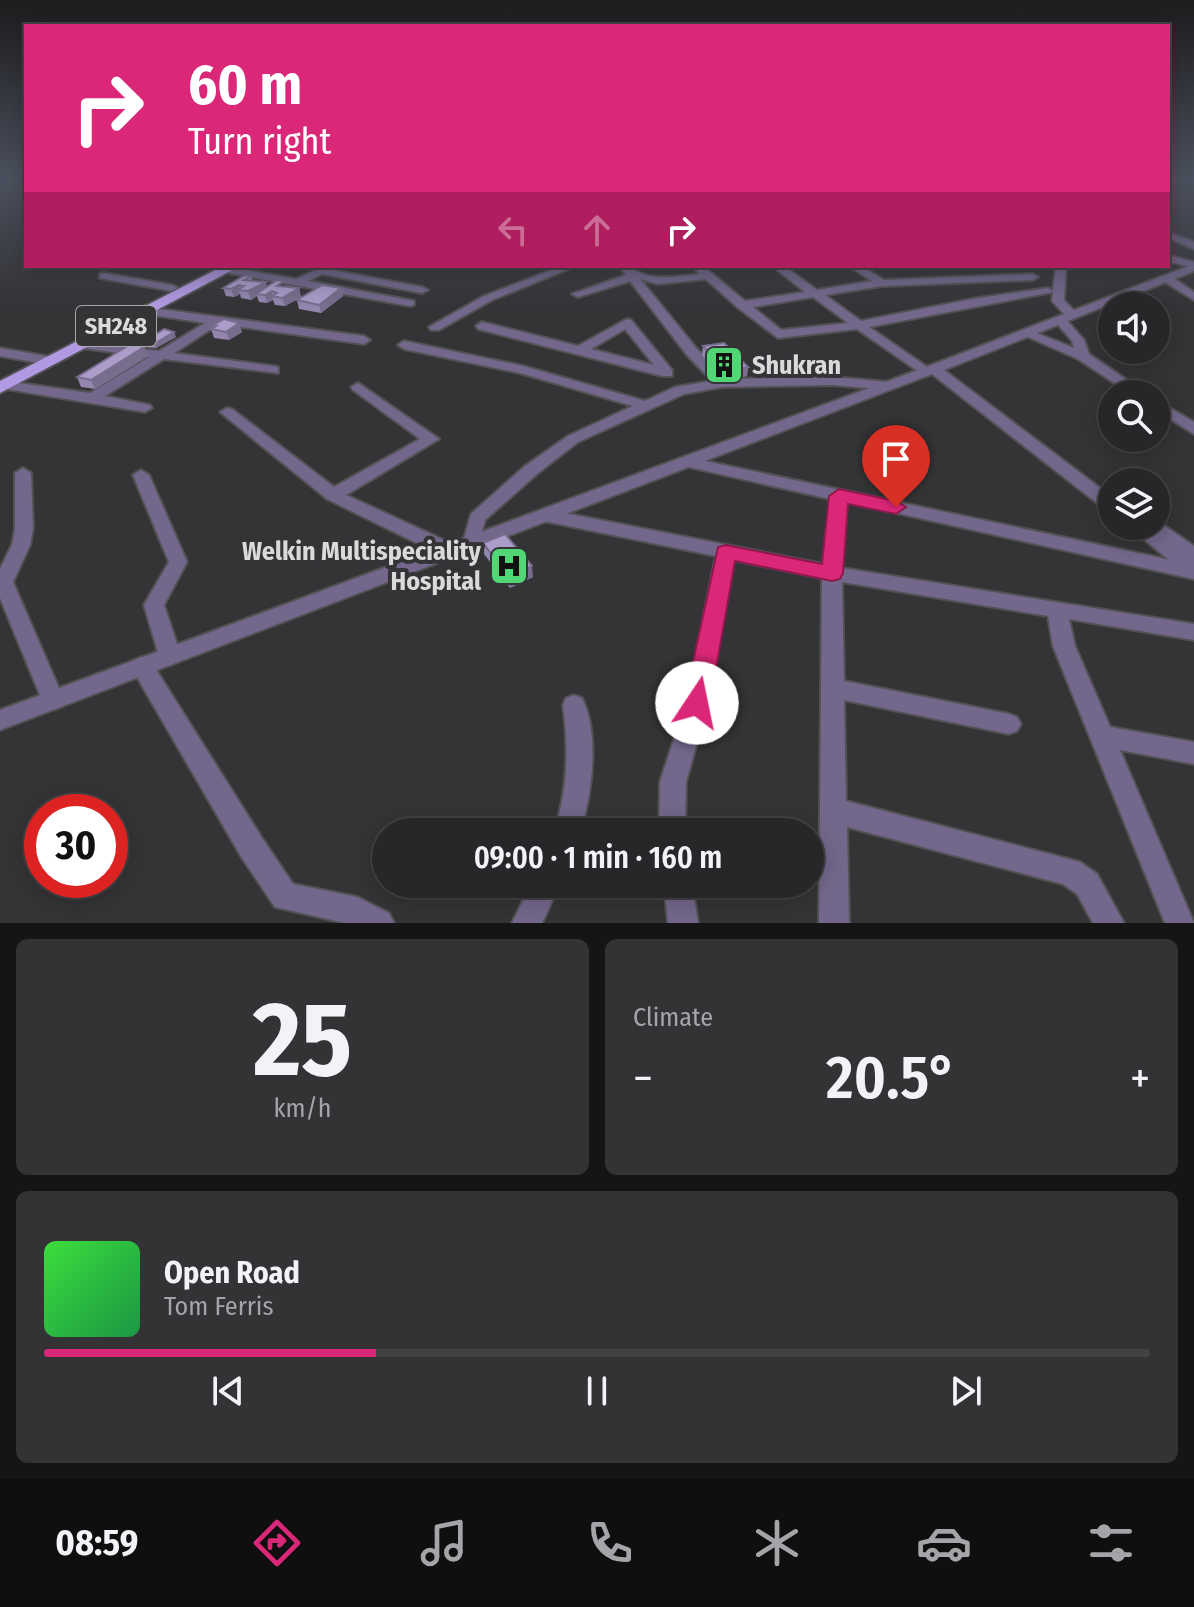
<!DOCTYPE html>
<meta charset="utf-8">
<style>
body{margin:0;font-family:"Fira Sans Condensed",sans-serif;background:#333234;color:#f1f3f6;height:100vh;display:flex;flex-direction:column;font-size:30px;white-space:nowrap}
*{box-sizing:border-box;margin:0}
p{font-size:26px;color:#a4a5a8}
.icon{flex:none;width:44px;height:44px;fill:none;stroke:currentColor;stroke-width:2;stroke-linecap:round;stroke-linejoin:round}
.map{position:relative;height:923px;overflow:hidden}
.sheet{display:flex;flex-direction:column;gap:16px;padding:16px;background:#151516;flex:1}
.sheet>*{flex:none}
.hud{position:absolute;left:24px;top:24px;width:1146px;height:244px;border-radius:0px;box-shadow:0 4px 20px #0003,0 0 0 2px #434345;background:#db2777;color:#fff;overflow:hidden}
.buttons{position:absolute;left:1098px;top:292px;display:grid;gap:16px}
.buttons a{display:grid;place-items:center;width:72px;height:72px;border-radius:50%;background:#272628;box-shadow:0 4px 20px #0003,0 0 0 2px #434345;font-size:40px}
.speed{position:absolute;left:24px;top:794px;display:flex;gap:16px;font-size:40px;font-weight:700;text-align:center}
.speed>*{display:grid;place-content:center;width:104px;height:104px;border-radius:50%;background:#272628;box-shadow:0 4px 20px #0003,0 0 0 2px #434345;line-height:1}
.speed .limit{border:12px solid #d22;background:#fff;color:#111}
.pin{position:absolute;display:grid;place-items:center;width:68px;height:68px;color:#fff;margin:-82px -34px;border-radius:50% 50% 50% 0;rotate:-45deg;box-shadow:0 0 8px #0007}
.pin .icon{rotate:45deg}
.me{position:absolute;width:88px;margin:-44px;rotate:11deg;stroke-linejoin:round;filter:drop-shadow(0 0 6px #0008)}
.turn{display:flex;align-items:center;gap:28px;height:168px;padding:0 32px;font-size:36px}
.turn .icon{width:104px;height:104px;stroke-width:2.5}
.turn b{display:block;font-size:56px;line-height:68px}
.lanes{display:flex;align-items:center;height:76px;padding:0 32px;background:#0003;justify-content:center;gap:40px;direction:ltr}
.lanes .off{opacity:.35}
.big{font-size:60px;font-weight:600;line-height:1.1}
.sheet .tile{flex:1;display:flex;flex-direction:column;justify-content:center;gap:12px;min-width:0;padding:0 28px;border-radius:12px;background:#333234}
.sheet .dial{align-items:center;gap:0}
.dial b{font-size:104px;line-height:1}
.song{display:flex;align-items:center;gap:24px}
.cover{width:96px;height:96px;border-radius:12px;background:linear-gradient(135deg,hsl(120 70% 55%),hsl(140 70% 35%))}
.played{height:8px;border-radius:4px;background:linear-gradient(90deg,#db2777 30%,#434345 30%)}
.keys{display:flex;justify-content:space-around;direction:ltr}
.heat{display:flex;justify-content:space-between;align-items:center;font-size:44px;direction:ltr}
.sheet .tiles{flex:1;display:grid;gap:16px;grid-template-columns:1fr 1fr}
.tile:last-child{grid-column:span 2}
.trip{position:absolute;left:372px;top:818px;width:452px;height:80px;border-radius:40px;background:#272628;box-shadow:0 4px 20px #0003,0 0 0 2px #434345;font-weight:600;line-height:80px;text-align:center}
.menu{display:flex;height:128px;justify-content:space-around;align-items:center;background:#100f10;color:#a4a5a8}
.menu .icon{width:56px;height:56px}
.menu .selected{color:#db2777}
.menu b{font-size:36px;color:#f1f3f6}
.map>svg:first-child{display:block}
</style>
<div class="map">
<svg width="1194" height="923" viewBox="0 0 1194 923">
<rect width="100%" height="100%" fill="#343336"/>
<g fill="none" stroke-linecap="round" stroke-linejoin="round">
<defs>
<g id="minor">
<path d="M1168,232L1194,242V249L1168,238Z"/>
<path d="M1168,255L1194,262V268L1168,261Z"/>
<path d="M224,266L296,279L321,268L422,287L428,290L422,293L322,274L308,281L414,301V305L410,306L212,270L207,267Z"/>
<path d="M562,266H576L492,300L439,330H431L429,327L484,296Z"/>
<path d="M619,266H629C647,283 678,276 700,274L692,266H703L745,301L805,292L772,266H784L817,290L872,281L849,266H861L884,280L1033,274L1038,277L1033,280L882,286L825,295L861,321L972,299L1048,288L1053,291L1056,266H1066L1064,300L1078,315L1072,319L1068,318L1052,301L1053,292L869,327L930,369V375L925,376L857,329L778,338L737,307L706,279L658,284L640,279L697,349L726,379L833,377L889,382L896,386L889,390L833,385L722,387L684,394L578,442L537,474L485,520L478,546H466L463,542L471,514L525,466L568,436L633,406L520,373L404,349L398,345L404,341L523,366L645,401L675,387L712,381L687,355L630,281L578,297L572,294L626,275ZM813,297L848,323L781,330L753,307Z"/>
<path d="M104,273L172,285L178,288L172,291L100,278V274Z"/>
<path d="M1162,276H1170L1194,292V300L1162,280Z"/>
<path d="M144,307L364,336L370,340L364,344L219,324L174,353L273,366L278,367V373L164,359L105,396L150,405L152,408L145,412L0,388V382L5,381L90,393L149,357L82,348L78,347V341L159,351L205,323L140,313L138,311Z"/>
<path d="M1060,316L1064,317L1084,340L1089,354L1147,394H1131L1078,359L1019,333L1025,329L1029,330L1074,348L1072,341L1054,320Z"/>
<path d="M627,319L631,320L672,370V376H662L478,329L476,326L482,322L578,346ZM625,329L654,365L591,349Z"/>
<path d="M358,383L439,439L346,495L457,546L459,551L457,556H443L327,499L220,412L227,408L232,409L334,487L420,439L353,390L351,387Z"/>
<path d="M1156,400L1194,422V434L1156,410Z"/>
<path d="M686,457L1194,565V579L847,502L842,568L1194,624V640L1069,619L1075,646L1110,727L1194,742V764L1120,750L1194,923H1165L1053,646L1048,616L842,582L844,681L1009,714L1017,717L1021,724L1017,731L1009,734L844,700L846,801L1080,862L1097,874L1124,923H1093L1077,894L1063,884L847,827L849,923H819L822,578L734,560L708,703L686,782L685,832H659L660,782L686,703L716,556L544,521L535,515L544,509L823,564L830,499L680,465L678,462L680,459Z"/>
<path d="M23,468L31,473L33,529L30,545L13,582L64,700L61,707L53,710L45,707L42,700L0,598V569L12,545L15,529V473Z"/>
<path d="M141,470L149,475L187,562L164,605L181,656L178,662L170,665L162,662L159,656L144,605L169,562L133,475Z"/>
<path d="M142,657L150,660L262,838L293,884L357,897L389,913L394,923H345L275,907L242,858L134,672L131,666L134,660Z"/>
<path d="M574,695L582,698C600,735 592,794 580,832H554C568,790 569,749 563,705L566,698Z"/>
<path d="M531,884H560L542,923H512Z"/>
<path d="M664,884H692L698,923H668Z"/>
</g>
<g id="tertiary">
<path d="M1194,264V271L944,370L1112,497V512L1106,510L932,374L0,730V710L929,366Z"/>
<path d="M0,348L51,357L58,361L51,365L0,356Z"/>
<path d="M1156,520L1194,546V577L1187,575L1128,526H1156Z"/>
</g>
<path id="primary" d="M223,266H240L0,393V381Z"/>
</defs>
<!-- minor casing -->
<use href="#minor" stroke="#525154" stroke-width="4"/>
<!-- tertiary casing -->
<use href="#tertiary" stroke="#525154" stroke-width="4"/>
<!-- primary casing -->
<use href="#primary" stroke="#525154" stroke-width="4"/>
<!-- minor -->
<use href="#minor" fill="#73678b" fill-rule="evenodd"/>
<!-- tertiary -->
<use href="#tertiary" fill="#73678b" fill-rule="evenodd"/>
<!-- primary -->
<use href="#primary" fill="#b299e3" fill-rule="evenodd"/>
</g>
<!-- wall -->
<g fill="#9386ae">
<path d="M251,276L253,281L267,287L299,288L301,297L285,306L275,305L273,300L267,303L259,302L257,296L251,300L241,298L240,294L234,297L226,296L223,288Z"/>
<path d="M341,288L343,296L321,313L299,309L297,300Z"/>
<path d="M150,322L153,331L124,346L105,341L101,332Z"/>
<path d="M212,326L242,332L229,340L214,338L211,329L213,328Z"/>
<path d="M176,337L156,348L145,347L144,342Z"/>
<path d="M703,346L748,367L747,376L724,380L702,355Z"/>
<path d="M144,347L148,356L95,389L81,387L77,377Z"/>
<path d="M483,543L533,577L510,588L484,554Z"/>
</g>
<!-- shaded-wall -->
<g fill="#786d8d">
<path d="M266,282L268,290L256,294L257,296L251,300L248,291Z"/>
<path d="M239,285L240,290H238L240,294L234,297L231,289Z"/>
<path d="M299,288L301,297L285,306L282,298Z"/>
<path d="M341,288L343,296L321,313L319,305Z"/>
<path d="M272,291L273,300L267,303L265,295Z"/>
<path d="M150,322L153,331L124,346L121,337Z"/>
<path d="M239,323L242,332L229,340L226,332Z"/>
<path d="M174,332L176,337L156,348L154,344Z"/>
<path d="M144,347L148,356L95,389L91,380Z"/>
<path d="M748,367L747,376L724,380L725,371Z"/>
<path d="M532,566L533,577L510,588L509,577Z"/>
</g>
<!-- building -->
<g fill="#ab9cca" stroke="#786d8d" stroke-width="2">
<path d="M245,275L251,276L244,280L266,282L248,291L238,290L244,286L239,285L231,289L223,288Z"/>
<path d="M277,280L284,281L277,286L299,288L282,298L272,296L277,293L272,291L265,295L256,294Z"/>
<path d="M322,285L341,288L319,305L297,300Z"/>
<path d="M127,318L150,322L121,337L101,332Z"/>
<path d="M224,319L239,323L226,332L211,329L216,326H212Z"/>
<path d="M164,329L174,332L154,344L144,342Z"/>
<path d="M724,343L748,367L725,371L703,346Z"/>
<path d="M131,344L144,347L91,380L77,377Z"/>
<path d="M505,534L532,566L509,577L483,543Z"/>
</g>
<!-- sky -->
<linearGradient id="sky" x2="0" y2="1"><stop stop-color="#1d1c1e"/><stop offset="0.58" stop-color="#4a505d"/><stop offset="1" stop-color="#4a505d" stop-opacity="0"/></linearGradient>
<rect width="1194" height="308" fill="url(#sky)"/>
<!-- route -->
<path fill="#db2777" stroke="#8e194d" stroke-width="2" d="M839,489L896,501L906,507L896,514L848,504L843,573L840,579L832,581L735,561L710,703L706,711L697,714L688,711L684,703L718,547L726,545L822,564L829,496Z"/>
<!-- icons -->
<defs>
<symbol id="building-square" viewBox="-11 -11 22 22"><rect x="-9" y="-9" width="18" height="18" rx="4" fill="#50d674" stroke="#343336"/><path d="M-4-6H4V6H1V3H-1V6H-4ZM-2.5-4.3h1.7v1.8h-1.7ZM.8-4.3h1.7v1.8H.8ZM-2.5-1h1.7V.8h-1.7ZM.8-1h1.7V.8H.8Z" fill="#111"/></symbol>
<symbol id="hospital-square" viewBox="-11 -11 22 22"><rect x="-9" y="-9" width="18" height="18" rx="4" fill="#50d674" stroke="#343336"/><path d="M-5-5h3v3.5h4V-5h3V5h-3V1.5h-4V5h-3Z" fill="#111"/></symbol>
</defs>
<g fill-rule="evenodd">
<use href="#building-square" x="702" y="343" width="44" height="44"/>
<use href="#hospital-square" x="487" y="544" width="44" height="44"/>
</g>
<g text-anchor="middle" stroke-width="8" stroke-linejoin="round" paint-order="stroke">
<!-- shield labels -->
<rect fill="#343336" stroke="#a8a7aa" stroke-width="2" x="76" y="306" width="80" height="40" rx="6"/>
<g font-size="24" font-weight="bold" fill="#dad9db">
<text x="116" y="334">SH248</text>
</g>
<!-- poi labels -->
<g font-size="26" font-weight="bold" fill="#dad9db" stroke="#343336" text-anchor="start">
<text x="752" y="374">Shukran</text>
<text x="481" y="560" text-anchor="end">Welkin Multispeciality<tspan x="481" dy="30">Hospital</tspan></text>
</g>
</g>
</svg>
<div class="buttons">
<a><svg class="icon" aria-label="sound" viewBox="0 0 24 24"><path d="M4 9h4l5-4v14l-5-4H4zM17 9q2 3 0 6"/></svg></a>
<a><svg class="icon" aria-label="search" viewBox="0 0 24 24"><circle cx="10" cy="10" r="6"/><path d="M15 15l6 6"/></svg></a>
<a><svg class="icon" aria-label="layers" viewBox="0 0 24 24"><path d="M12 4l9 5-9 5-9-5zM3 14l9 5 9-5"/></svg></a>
</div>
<div class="speed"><div class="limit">30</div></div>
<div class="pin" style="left:896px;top:507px;background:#d93025"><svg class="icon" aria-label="arrive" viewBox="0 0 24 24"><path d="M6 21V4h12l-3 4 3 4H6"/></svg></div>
<svg class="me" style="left:697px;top:703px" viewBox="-20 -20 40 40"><circle r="19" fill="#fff"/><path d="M0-13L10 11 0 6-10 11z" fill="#db2777"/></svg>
<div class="trip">09:00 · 1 min · 160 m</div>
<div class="hud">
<div class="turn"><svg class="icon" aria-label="right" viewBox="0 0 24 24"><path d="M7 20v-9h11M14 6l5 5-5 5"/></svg><div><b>60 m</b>Turn right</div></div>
<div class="lanes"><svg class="icon off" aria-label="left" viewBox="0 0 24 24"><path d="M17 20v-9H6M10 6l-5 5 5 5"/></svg><svg class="icon off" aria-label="ahead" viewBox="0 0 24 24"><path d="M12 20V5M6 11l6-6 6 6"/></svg><svg class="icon" aria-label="right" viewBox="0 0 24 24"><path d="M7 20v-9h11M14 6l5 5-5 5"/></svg></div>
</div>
</div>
<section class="sheet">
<div class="tiles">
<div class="tile dial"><b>25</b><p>km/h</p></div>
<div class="tile"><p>Climate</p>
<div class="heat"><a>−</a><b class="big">20.5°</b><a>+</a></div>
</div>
<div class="tile">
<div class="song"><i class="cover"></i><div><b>Open Road</b><p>Tom Ferris</p></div></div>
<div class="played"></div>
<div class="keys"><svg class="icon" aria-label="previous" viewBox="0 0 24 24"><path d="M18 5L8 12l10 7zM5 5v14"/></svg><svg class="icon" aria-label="pause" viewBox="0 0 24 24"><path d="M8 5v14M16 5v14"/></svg><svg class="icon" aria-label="next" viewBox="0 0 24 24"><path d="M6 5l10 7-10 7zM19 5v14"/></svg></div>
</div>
</div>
</section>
<nav class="menu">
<b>08:59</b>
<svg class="icon selected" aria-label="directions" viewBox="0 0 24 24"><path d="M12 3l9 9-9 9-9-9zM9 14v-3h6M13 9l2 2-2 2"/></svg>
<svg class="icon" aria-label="music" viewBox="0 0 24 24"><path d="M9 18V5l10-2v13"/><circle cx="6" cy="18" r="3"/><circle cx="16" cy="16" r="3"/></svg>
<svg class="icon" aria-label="phone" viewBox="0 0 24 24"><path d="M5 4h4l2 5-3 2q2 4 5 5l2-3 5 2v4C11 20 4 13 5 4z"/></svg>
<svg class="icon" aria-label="climate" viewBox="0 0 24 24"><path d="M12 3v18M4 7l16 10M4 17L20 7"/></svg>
<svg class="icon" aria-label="car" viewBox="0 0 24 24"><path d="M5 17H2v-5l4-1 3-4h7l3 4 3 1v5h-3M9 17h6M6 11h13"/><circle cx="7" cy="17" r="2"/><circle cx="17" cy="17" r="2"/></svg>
<svg class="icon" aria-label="filters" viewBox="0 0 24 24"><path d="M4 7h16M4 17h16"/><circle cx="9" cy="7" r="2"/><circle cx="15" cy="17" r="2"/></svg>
</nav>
